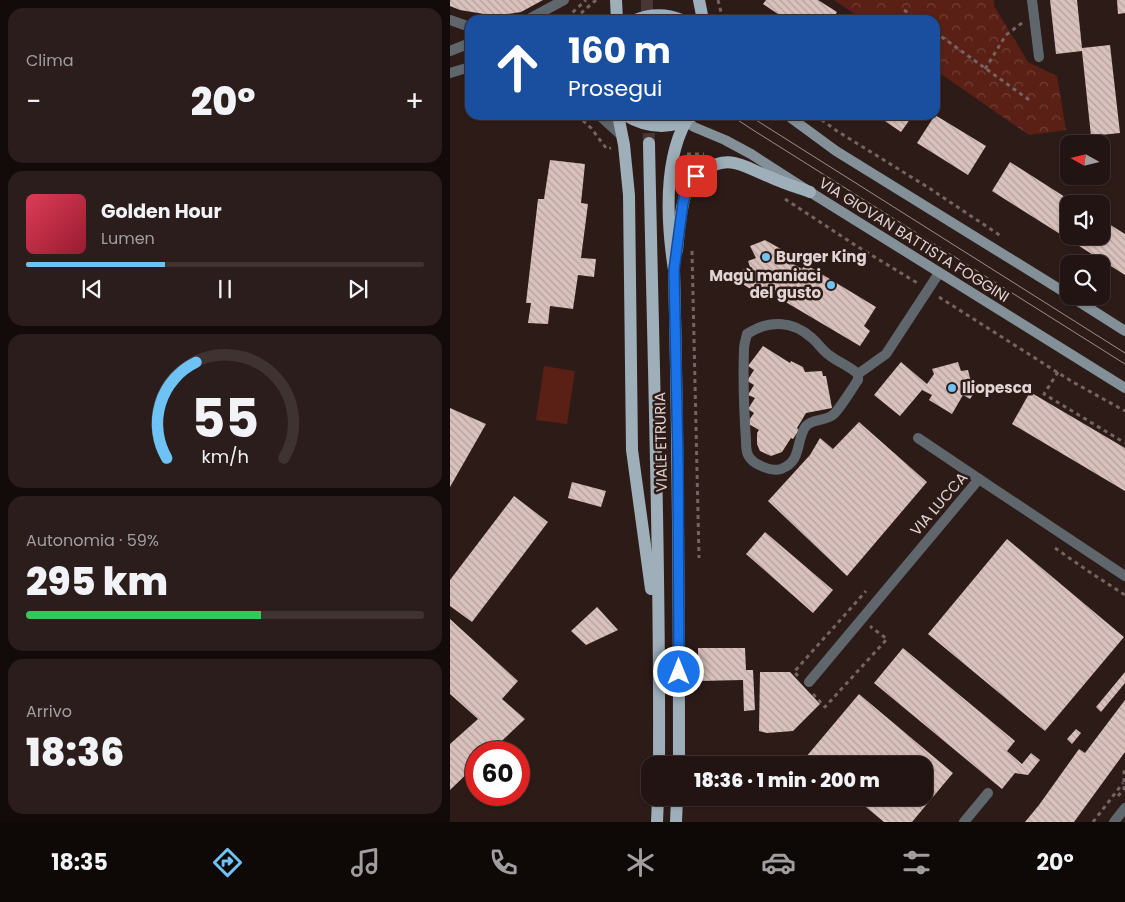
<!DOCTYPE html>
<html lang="it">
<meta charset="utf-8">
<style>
body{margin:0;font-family:Poppins,sans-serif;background:#2a1d1b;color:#f1f3f6;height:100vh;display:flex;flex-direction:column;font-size:19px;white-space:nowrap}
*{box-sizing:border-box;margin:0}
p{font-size:16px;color:#a29e9f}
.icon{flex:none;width:28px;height:28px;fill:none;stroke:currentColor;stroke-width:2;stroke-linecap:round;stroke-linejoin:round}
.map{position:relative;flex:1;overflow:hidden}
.drawer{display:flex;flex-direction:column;gap:8px;padding:8px;background:#130b0a;width:450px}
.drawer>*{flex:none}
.guide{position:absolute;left:15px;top:15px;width:475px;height:105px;border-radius:15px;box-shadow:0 1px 4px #0004,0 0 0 1px #3f3332;background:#1a4fa0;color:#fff;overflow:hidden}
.needle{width:32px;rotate:278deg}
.tools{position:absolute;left:610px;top:135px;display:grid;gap:10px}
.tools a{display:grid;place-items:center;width:50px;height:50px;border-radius:10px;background:#221412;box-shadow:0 1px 4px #0004,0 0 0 1px #3f3332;font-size:25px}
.speed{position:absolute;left:15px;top:741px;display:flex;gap:10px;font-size:25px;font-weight:700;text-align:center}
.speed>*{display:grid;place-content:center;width:65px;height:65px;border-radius:50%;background:#221412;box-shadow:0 1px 4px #0004,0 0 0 1px #3f3332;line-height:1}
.speed .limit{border:8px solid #d22;background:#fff;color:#111}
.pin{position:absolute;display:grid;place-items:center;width:42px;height:42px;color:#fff;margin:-21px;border-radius:10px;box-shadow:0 2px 8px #0006}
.me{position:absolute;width:55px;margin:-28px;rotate:0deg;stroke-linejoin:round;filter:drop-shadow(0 0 4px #0008)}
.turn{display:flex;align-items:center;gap:18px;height:105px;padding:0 20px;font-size:22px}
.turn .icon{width:65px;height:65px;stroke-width:2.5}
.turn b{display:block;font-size:35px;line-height:42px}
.big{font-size:38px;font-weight:800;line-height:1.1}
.drawer .card{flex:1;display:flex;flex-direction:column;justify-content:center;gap:8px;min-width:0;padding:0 18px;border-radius:15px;background:#2a1d1b}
.drawer .dial{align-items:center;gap:0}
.dial svg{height:130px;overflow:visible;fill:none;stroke:#3f3332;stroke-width:7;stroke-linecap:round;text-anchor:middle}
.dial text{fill:#f1f3f6;stroke:none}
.song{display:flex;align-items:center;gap:15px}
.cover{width:60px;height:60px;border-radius:8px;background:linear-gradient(135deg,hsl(350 70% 55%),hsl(350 70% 35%))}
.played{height:5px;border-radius:2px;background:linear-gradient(90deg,#6fc2f4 35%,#3f3332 35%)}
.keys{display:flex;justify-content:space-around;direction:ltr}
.heat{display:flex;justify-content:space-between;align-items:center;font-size:28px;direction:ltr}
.charge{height:8px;border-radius:4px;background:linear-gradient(90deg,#34c759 59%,#3f3332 0)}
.trip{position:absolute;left:191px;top:756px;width:292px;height:50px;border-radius:15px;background:#221412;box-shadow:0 1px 4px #0004,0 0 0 1px #3f3332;font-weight:800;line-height:50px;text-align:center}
.dock{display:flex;height:80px;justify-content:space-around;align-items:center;background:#0e0807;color:#a29e9f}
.dock .icon{width:35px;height:35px}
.dock .active{color:#6fc2f4}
.dock b{font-size:22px;color:#f1f3f6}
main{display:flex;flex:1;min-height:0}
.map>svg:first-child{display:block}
</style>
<main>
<section class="drawer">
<div class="card"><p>Clima</p>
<div class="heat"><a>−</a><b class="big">20°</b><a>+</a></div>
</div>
<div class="card">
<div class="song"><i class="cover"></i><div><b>Golden Hour</b><p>Lumen</p></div></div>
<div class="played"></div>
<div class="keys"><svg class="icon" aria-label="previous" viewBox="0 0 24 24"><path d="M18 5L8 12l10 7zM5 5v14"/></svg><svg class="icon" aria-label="pause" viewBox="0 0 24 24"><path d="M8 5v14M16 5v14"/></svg><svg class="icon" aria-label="next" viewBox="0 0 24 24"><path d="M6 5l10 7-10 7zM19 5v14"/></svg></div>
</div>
<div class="card dial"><svg viewBox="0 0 100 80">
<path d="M14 69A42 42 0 1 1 86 69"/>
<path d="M14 69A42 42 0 0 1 32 10" stroke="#6fc2f4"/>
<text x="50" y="56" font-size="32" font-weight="700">55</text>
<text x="50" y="72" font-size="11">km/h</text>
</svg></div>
<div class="card"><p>Autonomia · 59%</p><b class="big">295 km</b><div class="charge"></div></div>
<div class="card"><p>Arrivo</p><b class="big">18:36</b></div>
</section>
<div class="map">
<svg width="675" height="822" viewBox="0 0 675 822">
<defs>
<pattern id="forest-crowns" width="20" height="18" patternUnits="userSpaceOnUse" patternTransform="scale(1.25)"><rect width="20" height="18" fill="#5a1f15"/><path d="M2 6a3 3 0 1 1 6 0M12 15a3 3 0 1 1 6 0" fill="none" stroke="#713f36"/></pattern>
<pattern id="building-back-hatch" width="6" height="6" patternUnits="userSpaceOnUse" patternTransform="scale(1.25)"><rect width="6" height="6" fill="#d9c1bc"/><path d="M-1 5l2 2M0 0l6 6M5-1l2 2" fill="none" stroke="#b4a19d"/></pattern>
</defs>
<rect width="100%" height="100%" fill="#2d1b18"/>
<!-- green -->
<path fill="#5a1f15" d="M94,366L125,371L117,424L86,420Z"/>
<!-- forest -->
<path fill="url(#forest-crowns)" d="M384,0H544V6L578,62L607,76L616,130L579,135L485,70V20H413Z"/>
<!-- building -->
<g fill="url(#building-back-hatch)">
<path d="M0,0H93L71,12L51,15H40L10,10L0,6Z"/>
<path d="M316,0H368L387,12L382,20H337L313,4Z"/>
<path d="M600,0H627L632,48L660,45L670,133L641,136L632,51L606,54Z"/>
<path d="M667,0H675V13L668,14Z"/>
<path d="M426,115H463L451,132Z"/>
<path d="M485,115L536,146L518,175L467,143Z"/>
<path d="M100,160L135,164L131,203L138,204L131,258L146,259L144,277L128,275L123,309L100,306L98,324L78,323L81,303H76L88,199H94Z"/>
<path d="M560,162L626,204H619V236H651V219L675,234V275L542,191Z"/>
<path d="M315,240L338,253L335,259L352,269L355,264L426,307L414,326L420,331L410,346L322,294L318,300L291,283L294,275L292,270L300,267L298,261L306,258L300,246Z"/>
<path d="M313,346L340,363L341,361L353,367L355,372L372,371L373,376H376L382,408L356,413L347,428L349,430L343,439L341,438L332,452L321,456L310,451L307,444V433L309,430L297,423L304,413L298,409L305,398L298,395L304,385L297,381L304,370L298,366Z"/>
<path d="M451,362L477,384L484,374L482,369L508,362L511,371L518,370L520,378L530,384L520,399L513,395L502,414L479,400L482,395L472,390L450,416L424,395Z"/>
<path d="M580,392L675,448V491L562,424Z"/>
<path d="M0,408L36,424L0,487Z"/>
<path d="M409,422L477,482L397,576L318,501L360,455L370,438L383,449Z"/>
<path d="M122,482L156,491L151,507L118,498Z"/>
<path d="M64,496L98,522L22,622L0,606V580Z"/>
<path d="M315,532L383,590L363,613L296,554Z"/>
<path d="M557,539L674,637L595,731L478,634Z"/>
<path d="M147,607L168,630L136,645L121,631Z"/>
<path d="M0,619L68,681L52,699L75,719L40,752H26V765L0,790V744L28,719L0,694Z"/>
<path d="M248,648H295L296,670H303L305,710L294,711L293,680L248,681Z"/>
<path d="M453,648L565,741L557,751L572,764L581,753L590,760L578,775L565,773L552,789L424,683Z"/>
<path d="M310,672H340L370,704L343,731L317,733L309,731Z"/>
<path d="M675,672V683L651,712L646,707Z"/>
<path d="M409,694L503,773L462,822H434L405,798H475V765H366L356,757Z"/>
<path d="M675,700V752L624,822H575L589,805L629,749L635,753Z"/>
<path d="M626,729L631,733L622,744L617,739Z"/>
</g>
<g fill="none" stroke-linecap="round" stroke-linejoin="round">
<!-- primary-tunnel -->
<g stroke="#483734" stroke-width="12" stroke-dasharray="12 6" stroke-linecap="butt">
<path d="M197,0V20"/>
<path d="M198,115L199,143"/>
</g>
<!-- path -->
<g stroke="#746462" stroke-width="3" stroke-dasharray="4 4" stroke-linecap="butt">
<path d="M268,0L273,20"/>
<path d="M454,10L468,20"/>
<path d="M29,18H53L65,16"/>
<path d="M121,20L122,13L136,0"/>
<path d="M127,20L130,14L146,0"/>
<path d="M485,32L582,102"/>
<path d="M535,69L556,35L572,23"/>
<path d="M127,115L141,128L156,148L157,149L161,148"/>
<path d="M365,115L387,131L479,188L551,236"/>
<path d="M237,154H254"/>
<path d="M335,199L405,245L469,284"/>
<path d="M242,251L249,558"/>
<path d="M489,297L621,381L675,411"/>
<path d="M608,372L594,394L675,443"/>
<path d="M605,548L638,571L675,595"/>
<path d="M348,676L344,672L416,591"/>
<path d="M363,694L375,707L437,639L421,627L422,626"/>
<path d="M668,796L674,789V772L675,768"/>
<path d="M643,822L673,783"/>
</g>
<!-- service -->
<path stroke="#5f676d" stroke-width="10" d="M408,374C399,366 388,362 379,355C372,350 368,343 362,338C342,320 318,320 297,334C296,339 294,344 294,349C293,378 294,411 296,440C296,445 296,451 298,455C302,464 321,472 331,469C351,462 346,444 354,429C359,418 376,422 384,414C391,407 401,390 408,380V374L436,354L489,273"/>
<!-- minor -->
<g stroke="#5f676d" stroke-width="10">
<path d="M582,0L589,57"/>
<path d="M0,20L20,27"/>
<path d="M468,438L529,479"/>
<path d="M359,682L529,479L675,576"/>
<path d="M514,822L538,793"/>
<path d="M664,822L675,808"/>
</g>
<!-- tertiary -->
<g stroke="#5f676d" stroke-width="10">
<path d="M77,20L114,0"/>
<path d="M0,51L20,43"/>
<path d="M0,73L20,67"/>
<path d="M149,115L172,136"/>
</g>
<!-- secondary -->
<g stroke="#839098" stroke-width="10">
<path d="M337,115L386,151L619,295"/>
<path d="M236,121L244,127L275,140L301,154L360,192L675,388"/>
<path d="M620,296L675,331"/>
</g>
<!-- primary -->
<g stroke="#9eafba" stroke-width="12">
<path d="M166,0L167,20"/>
<path d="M249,0L253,20"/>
<path d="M185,20C200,14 217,14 232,20"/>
<path d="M168,115L174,145L179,195L182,450L201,589"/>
<path d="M175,115C196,128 223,131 243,115"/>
<path d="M199,143C203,350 210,558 209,765"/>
<path d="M227,250C229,231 230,208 237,190C241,181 247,175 255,170C280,153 296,168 320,177C333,183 346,187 360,192"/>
<path d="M229,765C229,600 228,435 224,270C217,224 213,163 236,121"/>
<path d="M207,822L208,798"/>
<path d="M226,822L227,798"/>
</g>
<!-- tram -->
<g stroke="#9d8e8b" stroke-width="1">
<path d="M280,115L303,130L675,364"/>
<path d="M298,115L675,353"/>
</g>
</g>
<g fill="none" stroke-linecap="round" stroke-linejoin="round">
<defs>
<path id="route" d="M229,672L228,460L224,270L233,203L238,186L246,176"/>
</defs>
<!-- route casing -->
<use href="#route" stroke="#114b97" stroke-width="12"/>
<!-- route -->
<use href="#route" stroke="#1a73e8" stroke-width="9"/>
</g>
<!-- markers -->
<g fill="#6fc2f4" stroke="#2d1b18" stroke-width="2">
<circle cx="316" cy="257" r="5"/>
<circle cx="381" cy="285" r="5"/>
<circle cx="502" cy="388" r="5"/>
</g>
<g text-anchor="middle" stroke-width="5" stroke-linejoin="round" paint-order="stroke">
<!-- street labels -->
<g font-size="15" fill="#e1d4d2" stroke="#2d1b18">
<text transform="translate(464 240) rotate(32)" y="5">VIA GIOVAN BATTISTA FOGGINI</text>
<text transform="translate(211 442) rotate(-91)" y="5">VIALE ETRURIA</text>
<text transform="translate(489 504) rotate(-49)" y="5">VIA LUCCA</text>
</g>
<!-- poi labels -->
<g font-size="15" font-weight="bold" fill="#e1d4d2" stroke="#2d1b18" text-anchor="start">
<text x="326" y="262">Burger King</text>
<text x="371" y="281" text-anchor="end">Magù maniaci<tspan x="371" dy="17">del gusto</tspan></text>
<text x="512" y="393">Iliopesca</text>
</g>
</g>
</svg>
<div class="tools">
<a><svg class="needle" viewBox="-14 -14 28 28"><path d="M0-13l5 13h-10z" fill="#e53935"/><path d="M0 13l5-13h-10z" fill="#a29e9f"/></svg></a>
<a><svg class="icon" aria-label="sound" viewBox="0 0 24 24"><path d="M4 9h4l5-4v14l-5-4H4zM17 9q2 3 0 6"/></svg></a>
<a><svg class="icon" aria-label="search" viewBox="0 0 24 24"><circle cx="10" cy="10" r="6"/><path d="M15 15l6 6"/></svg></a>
</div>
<div class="speed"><div class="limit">60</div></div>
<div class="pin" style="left:246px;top:176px;background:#d93025"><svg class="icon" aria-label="arrive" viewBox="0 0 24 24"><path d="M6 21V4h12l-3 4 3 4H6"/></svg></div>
<svg class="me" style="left:229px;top:672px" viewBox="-20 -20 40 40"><circle r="17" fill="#1a73e8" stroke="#fff" stroke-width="3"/><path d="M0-11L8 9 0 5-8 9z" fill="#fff"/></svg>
<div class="trip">18:36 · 1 min · 200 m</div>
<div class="guide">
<div class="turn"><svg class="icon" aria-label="ahead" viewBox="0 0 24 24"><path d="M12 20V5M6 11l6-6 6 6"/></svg><div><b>160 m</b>Prosegui</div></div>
</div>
</div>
</main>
<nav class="dock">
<b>18:35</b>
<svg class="icon active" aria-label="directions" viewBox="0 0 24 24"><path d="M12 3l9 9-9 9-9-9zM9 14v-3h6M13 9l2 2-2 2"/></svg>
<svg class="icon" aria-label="music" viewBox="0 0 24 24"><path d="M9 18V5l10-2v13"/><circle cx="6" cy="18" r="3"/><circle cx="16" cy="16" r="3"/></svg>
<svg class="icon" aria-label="phone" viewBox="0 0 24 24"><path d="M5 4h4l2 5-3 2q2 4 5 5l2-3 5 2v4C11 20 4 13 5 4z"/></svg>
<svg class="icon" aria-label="climate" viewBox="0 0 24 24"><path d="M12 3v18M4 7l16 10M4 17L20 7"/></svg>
<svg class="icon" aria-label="car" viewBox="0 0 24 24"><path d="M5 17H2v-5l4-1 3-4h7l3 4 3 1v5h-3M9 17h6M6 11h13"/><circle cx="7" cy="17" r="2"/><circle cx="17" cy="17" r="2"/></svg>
<svg class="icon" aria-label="filters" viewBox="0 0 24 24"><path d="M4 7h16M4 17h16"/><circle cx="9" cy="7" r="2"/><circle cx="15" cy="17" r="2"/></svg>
<b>20°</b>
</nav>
